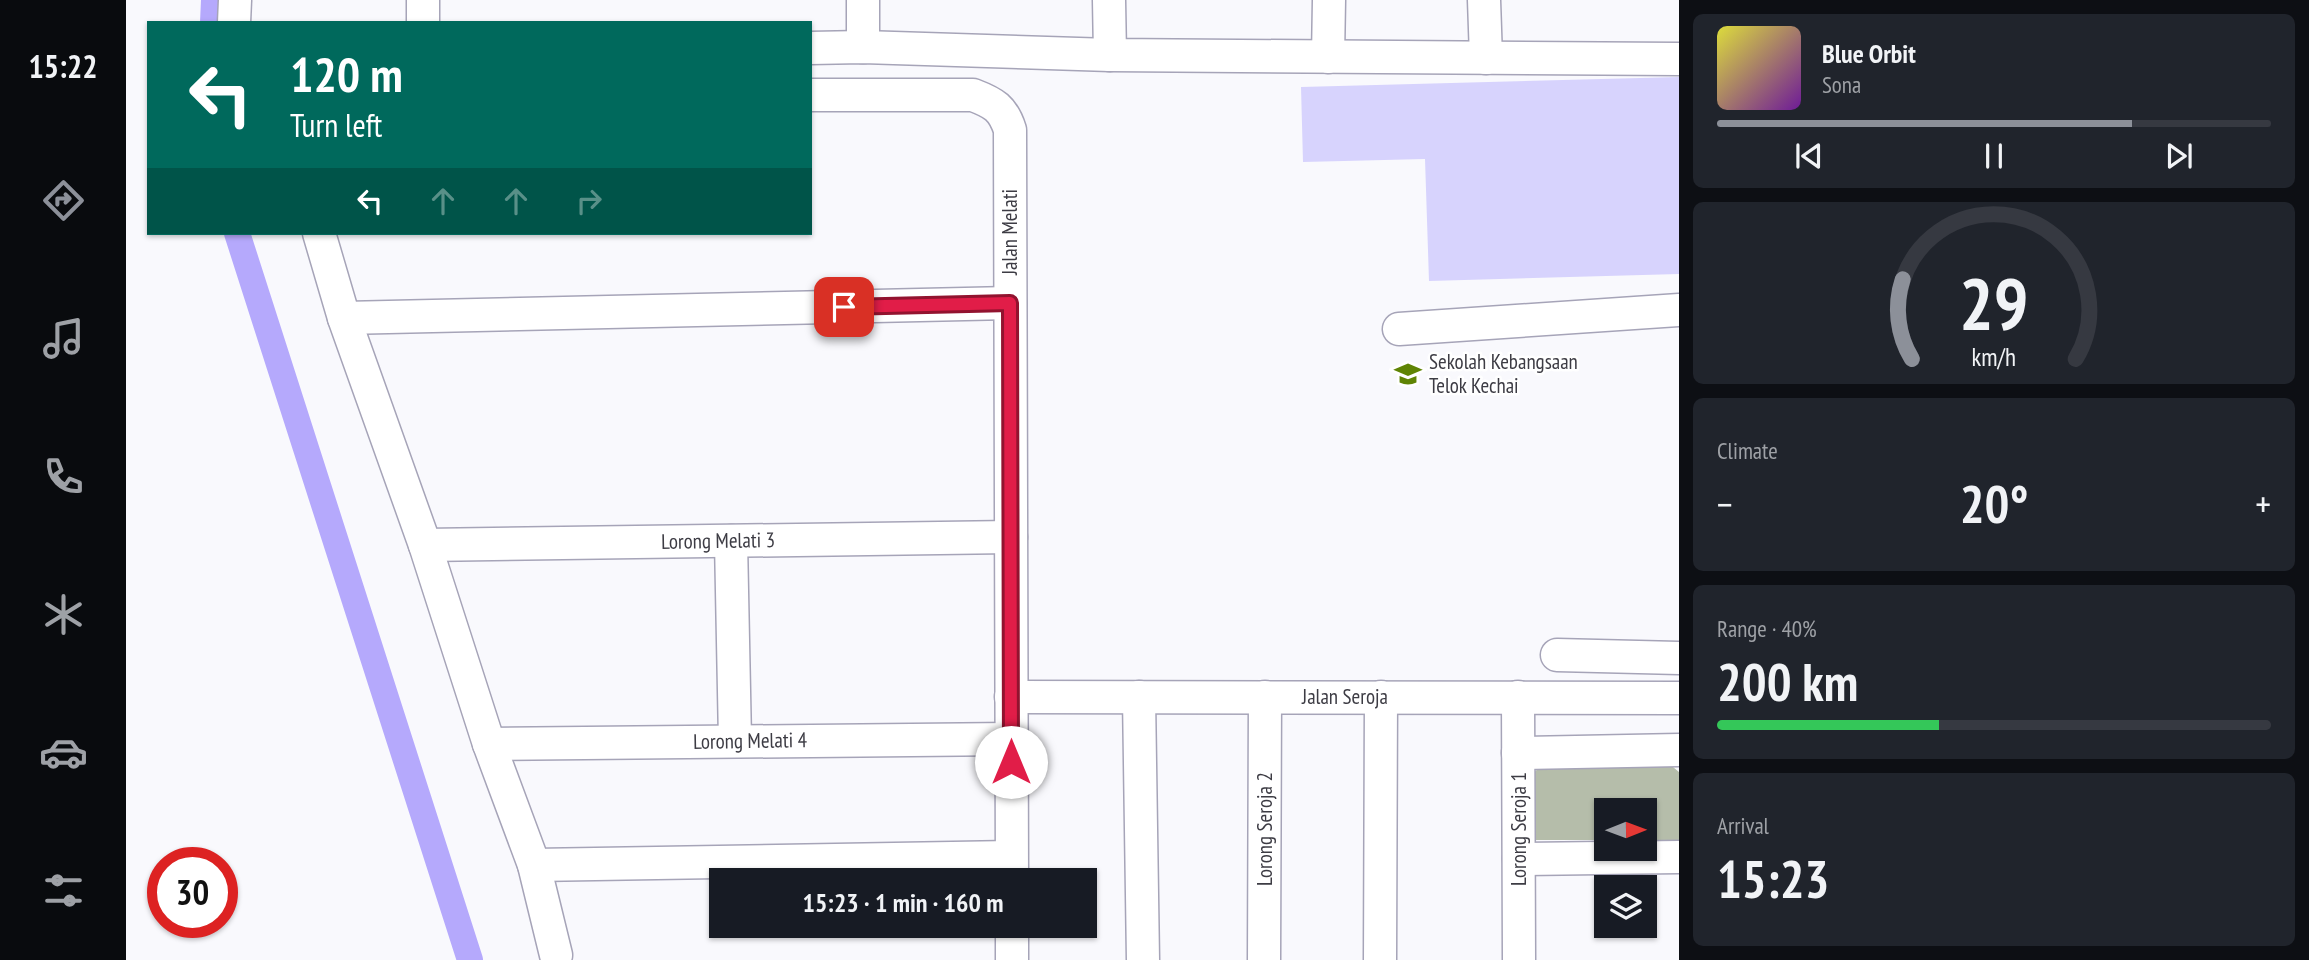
<!DOCTYPE html>
<meta charset="utf-8">
<style>
body{margin:0;font-family:"PT Sans Narrow",sans-serif;background:#20242c;color:#f1f3f6;height:100vh;display:flex;flex-direction:column;font-size:26px;white-space:nowrap}
*{box-sizing:border-box;margin:0}
p{font-size:23px;color:#9ea1a6}
.icon{flex:none;width:38px;height:38px;fill:none;stroke:currentColor;stroke-width:2;stroke-linecap:round;stroke-linejoin:round}
.map{position:relative;flex:1;overflow:hidden}
.sheet{display:flex;flex-direction:column;gap:14px;padding:14px;background:#0d0f14;width:630px}
.sheet>*{flex:none}
.banner{position:absolute;left:21px;top:21px;width:665px;height:214px;border-radius:0px;box-shadow:0 2px 5px #0004;background:#00695c;color:#fff;overflow:hidden}
.needle{width:46px;rotate:89deg}
.fabs{position:absolute;left:1468px;top:798px;display:grid;gap:14px}
.fabs a{display:grid;place-items:center;width:63px;height:63px;border-radius:0px;background:#171b24;box-shadow:0 2px 5px #0004;font-size:35px}
.speed{position:absolute;left:21px;top:847px;display:flex;gap:14px;font-size:35px;font-weight:700;text-align:center}
.speed>*{display:grid;place-content:center;width:91px;height:91px;border-radius:50%;background:#171b24;box-shadow:0 2px 5px #0004;line-height:1}
.speed .limit{border:10px solid #d22;background:#fff;color:#111}
.pin{position:absolute;display:grid;place-items:center;width:60px;height:60px;color:#fff;margin:-30px;border-radius:14px;box-shadow:0 4px 10px #0006}
.me{position:absolute;width:77px;margin:-38px;rotate:0deg;stroke-linejoin:round;filter:drop-shadow(0 0 5px #0008)}
.turn{display:flex;align-items:center;gap:24px;height:147px;padding:0 28px;font-size:32px}
.turn .icon{width:91px;height:91px;stroke-width:2.5}
.turn b{display:block;font-size:49px;line-height:60px}
.lanes{display:flex;align-items:center;height:66px;padding:0 28px;background:#0003;justify-content:center;gap:35px;direction:ltr}
.lanes .off{opacity:.35}
.big{font-size:52px;font-weight:700;line-height:1.1}
.sheet .tile{flex:1;display:flex;flex-direction:column;justify-content:center;gap:10px;min-width:0;padding:0 24px;border-radius:10px;background:#20242c}
.sheet .dial{align-items:center;gap:0}
.dial svg{height:182px;overflow:visible;fill:none;stroke:#363941;stroke-width:7;stroke-linecap:round;text-anchor:middle}
.dial text{fill:#f1f3f6;stroke:none}
.song{display:flex;align-items:center;gap:21px}
.cover{width:84px;height:84px;border-radius:10px;background:linear-gradient(135deg,hsl(60 70% 55%),hsl(280 70% 35%))}
.played{height:7px;border-radius:4px;background:linear-gradient(90deg,#8c9099 75%,#363941 75%)}
.keys{display:flex;justify-content:space-around;direction:ltr}
.heat{display:flex;justify-content:space-between;align-items:center;font-size:38px;direction:ltr}
.charge{height:10px;border-radius:5px;background:linear-gradient(90deg,#34c759 40%,#363941 0)}
.trip{position:absolute;left:583px;top:868px;width:388px;height:70px;border-radius:0px;background:#171b24;box-shadow:0 2px 5px #0004;font-weight:700;line-height:70px;text-align:center}
main{display:flex;flex:1;min-height:0}
.dock{display:flex;flex-direction:column;width:126px;justify-content:space-around;align-items:center;background:#090b0e;color:#9ea1a6}
.dock .icon{width:49px;height:49px}
.dock .active{color:#8c9099}
.dock b{font-size:32px;color:#f1f3f6}
.map>svg:first-child{display:block}
</style>
<main>
<nav class="dock">
<b>15:22</b>
<svg class="icon active" aria-label="directions" viewBox="0 0 24 24"><path d="M12 3l9 9-9 9-9-9zM9 14v-3h6M13 9l2 2-2 2"/></svg>
<svg class="icon" aria-label="music" viewBox="0 0 24 24"><path d="M9 18V5l10-2v13"/><circle cx="6" cy="18" r="3"/><circle cx="16" cy="16" r="3"/></svg>
<svg class="icon" aria-label="phone" viewBox="0 0 24 24"><path d="M5 4h4l2 5-3 2q2 4 5 5l2-3 5 2v4C11 20 4 13 5 4z"/></svg>
<svg class="icon" aria-label="climate" viewBox="0 0 24 24"><path d="M12 3v18M4 7l16 10M4 17L20 7"/></svg>
<svg class="icon" aria-label="car" viewBox="0 0 24 24"><path d="M5 17H2v-5l4-1 3-4h7l3 4 3 1v5h-3M9 17h6M6 11h13"/><circle cx="7" cy="17" r="2"/><circle cx="17" cy="17" r="2"/></svg>
<svg class="icon" aria-label="filters" viewBox="0 0 24 24"><path d="M4 7h16M4 17h16"/><circle cx="9" cy="7" r="2"/><circle cx="15" cy="17" r="2"/></svg>
</nav>
<div class="map">
<svg width="1553" height="960" viewBox="0 0 1553 960">
<rect width="100%" height="100%" fill="#f9f9fd"/>
<!-- green -->
<path fill="#d7d3fd" d="M1553,77V274L1303,281L1299,159L1177,162L1175,87Z"/>
<g fill="none" stroke-linecap="round" stroke-linejoin="round">
<!-- canal -->
<g stroke="#b5a9fc" stroke-width="26">
<path d="M87,23L88,0"/>
<path d="M111,233L344,960"/>
</g>
</g>
<!-- building -->
<path fill="#b5bdaa" d="M1542,763L1553,772V840H1519V810H1480V840H1400V779L1418,764Z"/>
<g fill="none" stroke-linecap="round" stroke-linejoin="round">
<defs>
<g id="minor">
<path d="M297,0V23"/>
<path d="M737,0V47"/>
<path d="M983,0L984,55"/>
<path d="M1358,0L1360,58"/>
<path d="M108,23L109,0"/>
<path d="M684,48L737,47L984,55L1553,59"/>
<path d="M1202,57L1203,0"/>
<path d="M684,95H847C868,103 877,108 884,130L886,880"/>
<path d="M193,233L218,318L299,545L363,744L408,865L430,955"/>
<path d="M218,318L884,303"/>
<path d="M1273,329L1553,310"/>
<path d="M605,541L609,741"/>
<path d="M299,545L885,537"/>
<path d="M1431,655L1553,658"/>
<path d="M885,697L1553,698"/>
<path d="M1013,697L1017,960"/>
<path d="M1392,697L1393,960"/>
<path d="M363,744L885,739"/>
<path d="M1392,753L1553,750"/>
<path d="M1393,859L1553,857"/>
<path d="M408,865L885,857"/>
<path d="M886,926V960"/>
<path d="M1138,960L1139,697"/>
<path d="M1254,960L1255,697"/>
</g>
</defs>
<!-- minor casing -->
<use href="#minor" stroke="#a6a4b8" stroke-width="35"/>
<!-- minor -->
<use href="#minor" stroke="#fff" stroke-width="32"/>
</g>
<g fill="none" stroke-linecap="round" stroke-linejoin="round">
<defs>
<path id="route" d="M718,307L884,303L885,762"/>
</defs>
<!-- route casing -->
<use href="#route" stroke="#92132f" stroke-width="18"/>
<!-- route -->
<use href="#route" stroke="#e11d48" stroke-width="12"/>
</g>
<!-- icons -->
<defs>
<symbol id="school-bare" viewBox="-9 -9 18 18"><path d="M0-5L7-2L0 1L-7-2ZM-4 1L0 2.5L4 1V4Q0 6-4 4Z" fill="#5f8404" stroke="#fff" stroke-width="2.5" paint-order="stroke"/></symbol>
</defs>
<g fill-rule="evenodd">
<use href="#school-bare" x="1263" y="355" width="38" height="38"/>
</g>
<g text-anchor="middle" stroke-width="5" stroke-linejoin="round" paint-order="stroke">
<!-- street labels -->
<g font-size="21" fill="#3d3c44" stroke="#fff">
<text transform="translate(884 232) rotate(-90)" y="7">Jalan Melati</text>
<text transform="translate(592 541) rotate(-1)" y="7">Lorong Melati 3</text>
<text x="1219" y="704">Jalan Seroja</text>
<text transform="translate(624 741) rotate(-1)" y="7">Lorong Melati 4</text>
<text transform="translate(1139 829) rotate(-90)" y="7">Lorong Seroja 2</text>
<text transform="translate(1393 829) rotate(-90)" y="7">Lorong Seroja 1</text>
</g>
<!-- poi labels -->
<g font-size="21" fill="#3d3c44" stroke="#fff" text-anchor="start">
<text x="1303" y="369">Sekolah Kebangsaan<tspan x="1303" dy="24">Telok Kechai</tspan></text>
</g>
</g>
</svg>
<div class="fabs">
<a><svg class="needle" viewBox="-14 -14 28 28"><path d="M0-13l5 13h-10z" fill="#e53935"/><path d="M0 13l5-13h-10z" fill="#9ea1a6"/></svg></a>
<a><svg class="icon" aria-label="layers" viewBox="0 0 24 24"><path d="M12 4l9 5-9 5-9-5zM3 14l9 5 9-5"/></svg></a>
</div>
<div class="speed"><div class="limit">30</div></div>
<div class="pin" style="left:718px;top:307px;background:#d93025"><svg class="icon" aria-label="arrive" viewBox="0 0 24 24"><path d="M6 21V4h12l-3 4 3 4H6"/></svg></div>
<svg class="me" style="left:885px;top:762px" viewBox="-20 -20 40 40"><circle r="19" fill="#fff"/><path d="M0-13L10 11 0 6-10 11z" fill="#e11d48"/></svg>
<div class="trip">15:23 · 1 min · 160 m</div>
<div class="banner">
<div class="turn"><svg class="icon" aria-label="left" viewBox="0 0 24 24"><path d="M17 20v-9H6M10 6l-5 5 5 5"/></svg><div><b>120 m</b>Turn left</div></div>
<div class="lanes"><svg class="icon" aria-label="left" viewBox="0 0 24 24"><path d="M17 20v-9H6M10 6l-5 5 5 5"/></svg><svg class="icon off" aria-label="ahead" viewBox="0 0 24 24"><path d="M12 20V5M6 11l6-6 6 6"/></svg><svg class="icon off" aria-label="ahead" viewBox="0 0 24 24"><path d="M12 20V5M6 11l6-6 6 6"/></svg><svg class="icon off" aria-label="right" viewBox="0 0 24 24"><path d="M7 20v-9h11M14 6l5 5-5 5"/></svg></div>
</div>
</div>
<section class="sheet">
<div class="tile">
<div class="song"><i class="cover"></i><div><b>Blue Orbit</b><p>Sona</p></div></div>
<div class="played"></div>
<div class="keys"><svg class="icon" aria-label="previous" viewBox="0 0 24 24"><path d="M18 5L8 12l10 7zM5 5v14"/></svg><svg class="icon" aria-label="pause" viewBox="0 0 24 24"><path d="M8 5v14M16 5v14"/></svg><svg class="icon" aria-label="next" viewBox="0 0 24 24"><path d="M6 5l10 7-10 7zM19 5v14"/></svg></div>
</div>
<div class="tile dial"><svg viewBox="0 0 100 80">
<path d="M14 69A42 42 0 1 1 86 69"/>
<path d="M14 69A42 42 0 0 1 10 34" stroke="#8c9099"/>
<text x="50" y="56" font-size="32" font-weight="700">29</text>
<text x="50" y="72" font-size="11">km/h</text>
</svg></div>
<div class="tile"><p>Climate</p>
<div class="heat"><a>−</a><b class="big">20°</b><a>+</a></div>
</div>
<div class="tile"><p>Range · 40%</p><b class="big">200 km</b><div class="charge"></div></div>
<div class="tile"><p>Arrival</p><b class="big">15:23</b></div>
</section>
</main>
